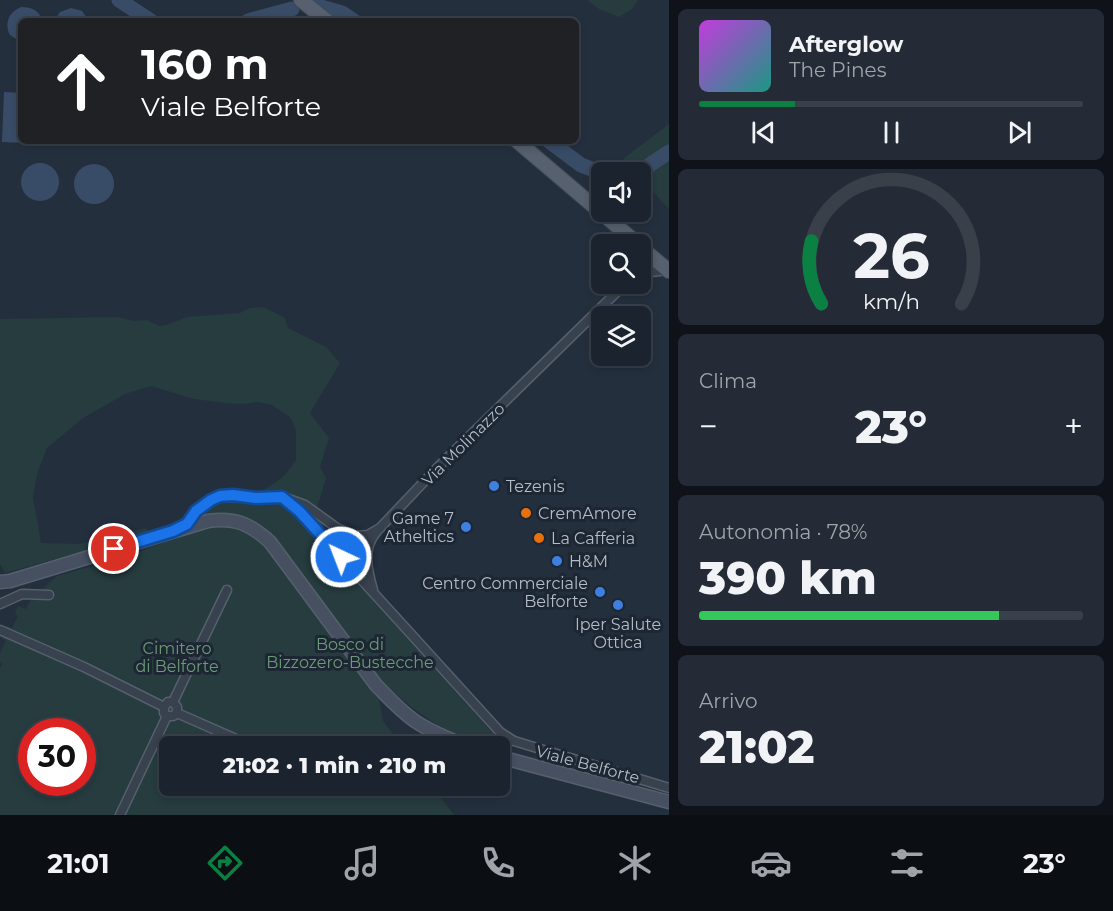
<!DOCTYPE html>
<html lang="it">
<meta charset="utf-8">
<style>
body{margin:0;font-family:Montserrat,sans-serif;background:#242b36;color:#f1f3f6;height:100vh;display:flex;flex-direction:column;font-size:22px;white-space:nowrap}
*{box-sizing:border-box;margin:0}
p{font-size:20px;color:#a0a4aa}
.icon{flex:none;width:33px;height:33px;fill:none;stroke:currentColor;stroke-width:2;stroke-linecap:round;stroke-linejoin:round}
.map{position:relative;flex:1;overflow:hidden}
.sheet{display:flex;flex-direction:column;gap:9px;padding:9px;background:#0f1319;width:444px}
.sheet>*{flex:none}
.hud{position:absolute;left:18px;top:18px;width:561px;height:126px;border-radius:9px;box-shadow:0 3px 9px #0003,0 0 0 2px #39404a;background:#202124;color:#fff;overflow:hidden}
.fabs{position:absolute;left:591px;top:162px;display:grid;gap:12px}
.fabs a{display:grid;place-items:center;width:60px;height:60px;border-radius:9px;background:#1b232e;box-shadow:0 3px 9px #0003,0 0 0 2px #39404a;font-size:30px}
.speed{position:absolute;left:18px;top:718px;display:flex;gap:12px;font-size:30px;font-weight:700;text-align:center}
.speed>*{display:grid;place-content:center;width:78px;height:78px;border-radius:50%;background:#1b232e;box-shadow:0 3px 9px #0003,0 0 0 2px #39404a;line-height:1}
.speed .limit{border:9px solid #d22;background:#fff;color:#111}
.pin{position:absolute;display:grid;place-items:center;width:51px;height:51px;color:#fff;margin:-26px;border:3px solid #fff;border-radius:50%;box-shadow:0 2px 6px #0007}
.me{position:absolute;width:66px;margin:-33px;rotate:317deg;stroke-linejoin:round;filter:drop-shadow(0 0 4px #0008)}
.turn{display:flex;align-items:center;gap:21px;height:126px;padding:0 24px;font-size:27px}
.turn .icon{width:78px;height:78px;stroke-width:2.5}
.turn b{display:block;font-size:42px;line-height:51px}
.big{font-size:45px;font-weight:800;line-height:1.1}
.sheet .card{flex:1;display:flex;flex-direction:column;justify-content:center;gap:9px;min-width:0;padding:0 21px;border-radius:9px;background:#242b36}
.sheet .dial{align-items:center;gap:0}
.dial svg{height:156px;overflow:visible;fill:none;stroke:#39404a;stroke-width:7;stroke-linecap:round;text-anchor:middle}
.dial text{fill:#f1f3f6;stroke:none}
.song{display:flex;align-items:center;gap:18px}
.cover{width:72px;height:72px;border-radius:9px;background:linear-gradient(135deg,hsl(290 70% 55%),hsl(170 70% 35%))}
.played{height:6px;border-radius:3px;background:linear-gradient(90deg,#0b8043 25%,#39404a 25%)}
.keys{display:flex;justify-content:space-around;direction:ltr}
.heat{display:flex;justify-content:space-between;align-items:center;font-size:33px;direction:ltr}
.charge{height:9px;border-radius:4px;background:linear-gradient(90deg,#34c759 78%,#39404a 0)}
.trip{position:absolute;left:159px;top:736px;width:351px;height:60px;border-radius:9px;background:#1b232e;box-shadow:0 3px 9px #0003,0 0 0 2px #39404a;font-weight:800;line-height:60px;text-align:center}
.menu{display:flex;height:96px;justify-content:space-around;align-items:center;background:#0b0e12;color:#a0a4aa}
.menu .icon{width:42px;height:42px}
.menu .active{color:#0b8043}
.menu b{font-size:27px;color:#f1f3f6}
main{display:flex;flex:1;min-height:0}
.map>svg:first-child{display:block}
</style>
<main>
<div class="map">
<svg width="669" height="815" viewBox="0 0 669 815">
<rect width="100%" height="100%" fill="#242f3e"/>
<!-- green -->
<g fill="#263c3f" fill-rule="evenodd">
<path d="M587,0H638L632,9L619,17L599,9Z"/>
<path d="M669,124V209L641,178L640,172H636L623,159Z"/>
<path d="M263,307L285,318L288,328L326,347L340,363L310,413L329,438L320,467L326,478L317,508L305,522L334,558L492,732L496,736L495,742L486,747C449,735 421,716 391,690L379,699L383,721L403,747H170V786H432L454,815H0V668L2,664L0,662V653L6,641L1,638L6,626L12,628L18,616L15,614L18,606L26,609L31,599L57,576L132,555L181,535L209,497L216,491L232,488L262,491L276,482L285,475L296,460V430L290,417L272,405L258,402L243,404L226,403L194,399L151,386L125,394L83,418L47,448L38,471L33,497L41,543L80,544L146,528L148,533L5,573L0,564V319L119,317L133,321L147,320L159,326L167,325L187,317L240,313L250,308ZM32,732H82V783H32Z"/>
</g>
<!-- water -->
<g fill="#394c67">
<path d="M21,7C32,7 40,11 42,21H21V42L10,35C4,23 9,12 21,7Z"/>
<path d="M71,8L82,11L89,21H54L60,12Z"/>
<path d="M4,92L21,93V141H78V145L2,142Z"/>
<circle cx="40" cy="182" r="19"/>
<circle cx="94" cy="184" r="20"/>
</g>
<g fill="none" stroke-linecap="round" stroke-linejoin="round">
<!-- river -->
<g stroke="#394c67" stroke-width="15">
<path d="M119,0L151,21"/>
<path d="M307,3L342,13L354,21"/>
<path d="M248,21L292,9"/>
<path d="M549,141L581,165L602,173"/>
<path d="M639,172L669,152"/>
</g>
<defs>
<g id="street">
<path d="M640,273L660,271"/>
<path d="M288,502L299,511L500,732L514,741L669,788"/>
<path d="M181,527L211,500L220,497H283L305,505L337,528L355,536L368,535L380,528L437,468L625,284"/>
<path d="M373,590C367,569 362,548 377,531"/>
<path d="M0,604L22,594L49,595"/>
<path d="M0,630L84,667L164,707V713L167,716H173L177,713V707L173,702H168L164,707"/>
<path d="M173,702L227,590"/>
<path d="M177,713L254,747"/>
<path d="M120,815L167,716"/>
</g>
<g id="secondary">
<path d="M0,582L10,581L208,521C235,517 250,524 270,542L376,685C389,698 402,713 418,723C433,733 451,740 469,747"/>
<path d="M500,757L669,802"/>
</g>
<g id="primary">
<path d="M301,0L327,21"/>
<path d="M517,141L638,244"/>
<path d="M640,247L669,271"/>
</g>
</defs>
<!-- street casing -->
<use href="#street" stroke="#565f6c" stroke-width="11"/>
<!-- secondary casing -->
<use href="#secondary" stroke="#565f6c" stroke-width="15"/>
<!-- primary casing -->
<use href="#primary" stroke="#414a57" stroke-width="16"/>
<!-- street -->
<use href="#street" stroke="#38414e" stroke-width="8"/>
<!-- secondary -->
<use href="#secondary" stroke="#465061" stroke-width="12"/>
<!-- primary -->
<use href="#primary" stroke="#56606e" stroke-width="14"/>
</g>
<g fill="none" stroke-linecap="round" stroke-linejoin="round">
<defs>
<path id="route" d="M114,549L173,531L187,524L196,511L211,500L220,496L233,495L256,498L282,497L299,511L341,557"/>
</defs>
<!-- route casing -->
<use href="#route" stroke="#114b97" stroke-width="15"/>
<!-- route -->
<use href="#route" stroke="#1a73e8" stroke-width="10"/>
</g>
<!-- markers -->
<g fill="#3f7fe0" stroke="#1d2633" stroke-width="2">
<circle cx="494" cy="486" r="6"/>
<circle cx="466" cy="527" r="6"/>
<circle cx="557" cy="561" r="6"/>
<circle cx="600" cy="592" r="6"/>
<circle cx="618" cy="605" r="6"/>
</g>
<g fill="#e8710a" stroke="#1d2633" stroke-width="2">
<circle cx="526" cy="513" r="6"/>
<circle cx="539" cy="538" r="6"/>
</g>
<g text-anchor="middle" stroke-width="6" stroke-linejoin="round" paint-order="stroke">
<!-- street labels -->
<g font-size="16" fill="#b4bcc9" stroke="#1d2633">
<text transform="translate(463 444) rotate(-45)" y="6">Via Molinazzo</text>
<text transform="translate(588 764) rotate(15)" y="6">Viale Belforte</text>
</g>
<!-- poi labels -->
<g font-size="16" fill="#b4bcc9" stroke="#1d2633" text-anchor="start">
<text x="506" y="492">Tezenis</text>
<text x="538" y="519">CremAmore</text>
<text x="454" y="524" text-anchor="end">Game 7<tspan x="454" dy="18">Atheltics</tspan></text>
<text x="551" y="544">La Cafferia</text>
<text x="569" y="567">H&amp;M</text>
<text x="588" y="589" text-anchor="end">Centro Commerciale<tspan x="588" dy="18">Belforte</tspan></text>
<text x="618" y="630" text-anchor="middle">Iper Salute<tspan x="618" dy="18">Ottica</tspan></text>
</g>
<!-- park labels -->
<g font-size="16" fill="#6b9a76" stroke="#1d2633">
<text x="350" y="650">Bosco di<tspan x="350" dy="18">Bizzozero-Bustecche</tspan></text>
<text x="177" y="654">Cimitero<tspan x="177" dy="18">di Belforte</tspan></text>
</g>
</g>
</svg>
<div class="fabs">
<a><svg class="icon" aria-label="sound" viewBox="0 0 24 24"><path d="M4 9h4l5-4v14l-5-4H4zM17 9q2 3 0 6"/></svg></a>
<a><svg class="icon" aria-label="search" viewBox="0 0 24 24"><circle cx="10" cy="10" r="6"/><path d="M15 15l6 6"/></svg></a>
<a><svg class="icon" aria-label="layers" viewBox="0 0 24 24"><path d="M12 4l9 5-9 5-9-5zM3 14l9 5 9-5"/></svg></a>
</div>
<div class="speed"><div class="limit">30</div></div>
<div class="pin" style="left:114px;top:549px;background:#d93025"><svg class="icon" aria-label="arrive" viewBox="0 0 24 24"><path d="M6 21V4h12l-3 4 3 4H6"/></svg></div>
<svg class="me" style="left:341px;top:557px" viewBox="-20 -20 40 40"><circle r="17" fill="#1a73e8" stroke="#fff" stroke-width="3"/><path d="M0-11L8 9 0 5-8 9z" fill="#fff"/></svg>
<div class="trip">21:02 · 1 min · 210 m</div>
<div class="hud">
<div class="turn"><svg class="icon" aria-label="ahead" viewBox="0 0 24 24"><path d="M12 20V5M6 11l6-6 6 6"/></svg><div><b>160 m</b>Viale Belforte</div></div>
</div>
</div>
<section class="sheet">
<div class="card">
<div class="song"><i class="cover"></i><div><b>Afterglow</b><p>The Pines</p></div></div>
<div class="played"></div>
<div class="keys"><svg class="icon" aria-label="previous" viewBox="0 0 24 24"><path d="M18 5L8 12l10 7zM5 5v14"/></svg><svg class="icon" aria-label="pause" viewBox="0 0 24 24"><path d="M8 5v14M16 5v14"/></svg><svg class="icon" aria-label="next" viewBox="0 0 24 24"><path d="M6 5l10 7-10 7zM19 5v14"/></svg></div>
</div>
<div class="card dial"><svg viewBox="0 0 100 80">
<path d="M14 69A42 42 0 1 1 86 69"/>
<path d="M14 69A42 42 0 0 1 9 37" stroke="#0b8043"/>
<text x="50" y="56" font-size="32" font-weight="700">26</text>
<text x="50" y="72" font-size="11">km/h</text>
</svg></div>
<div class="card"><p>Clima</p>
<div class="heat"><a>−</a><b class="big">23°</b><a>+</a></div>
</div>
<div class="card"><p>Autonomia · 78%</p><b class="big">390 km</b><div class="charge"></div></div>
<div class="card"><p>Arrivo</p><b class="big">21:02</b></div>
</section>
</main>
<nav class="menu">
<b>21:01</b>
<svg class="icon active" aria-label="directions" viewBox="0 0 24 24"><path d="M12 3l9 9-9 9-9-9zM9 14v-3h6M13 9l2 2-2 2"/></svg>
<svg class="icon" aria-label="music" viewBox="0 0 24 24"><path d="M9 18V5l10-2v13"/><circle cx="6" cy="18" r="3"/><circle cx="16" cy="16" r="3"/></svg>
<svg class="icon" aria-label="phone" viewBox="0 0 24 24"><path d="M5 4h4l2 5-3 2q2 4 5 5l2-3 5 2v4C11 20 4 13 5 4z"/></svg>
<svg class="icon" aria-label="climate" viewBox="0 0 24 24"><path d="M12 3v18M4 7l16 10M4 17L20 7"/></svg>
<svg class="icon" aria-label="car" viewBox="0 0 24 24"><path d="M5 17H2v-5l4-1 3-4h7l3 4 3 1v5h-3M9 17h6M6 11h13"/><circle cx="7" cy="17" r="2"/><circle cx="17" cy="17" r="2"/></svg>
<svg class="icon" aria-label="filters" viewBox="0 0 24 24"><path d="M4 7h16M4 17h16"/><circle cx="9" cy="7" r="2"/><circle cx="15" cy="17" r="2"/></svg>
<b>23°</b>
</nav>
